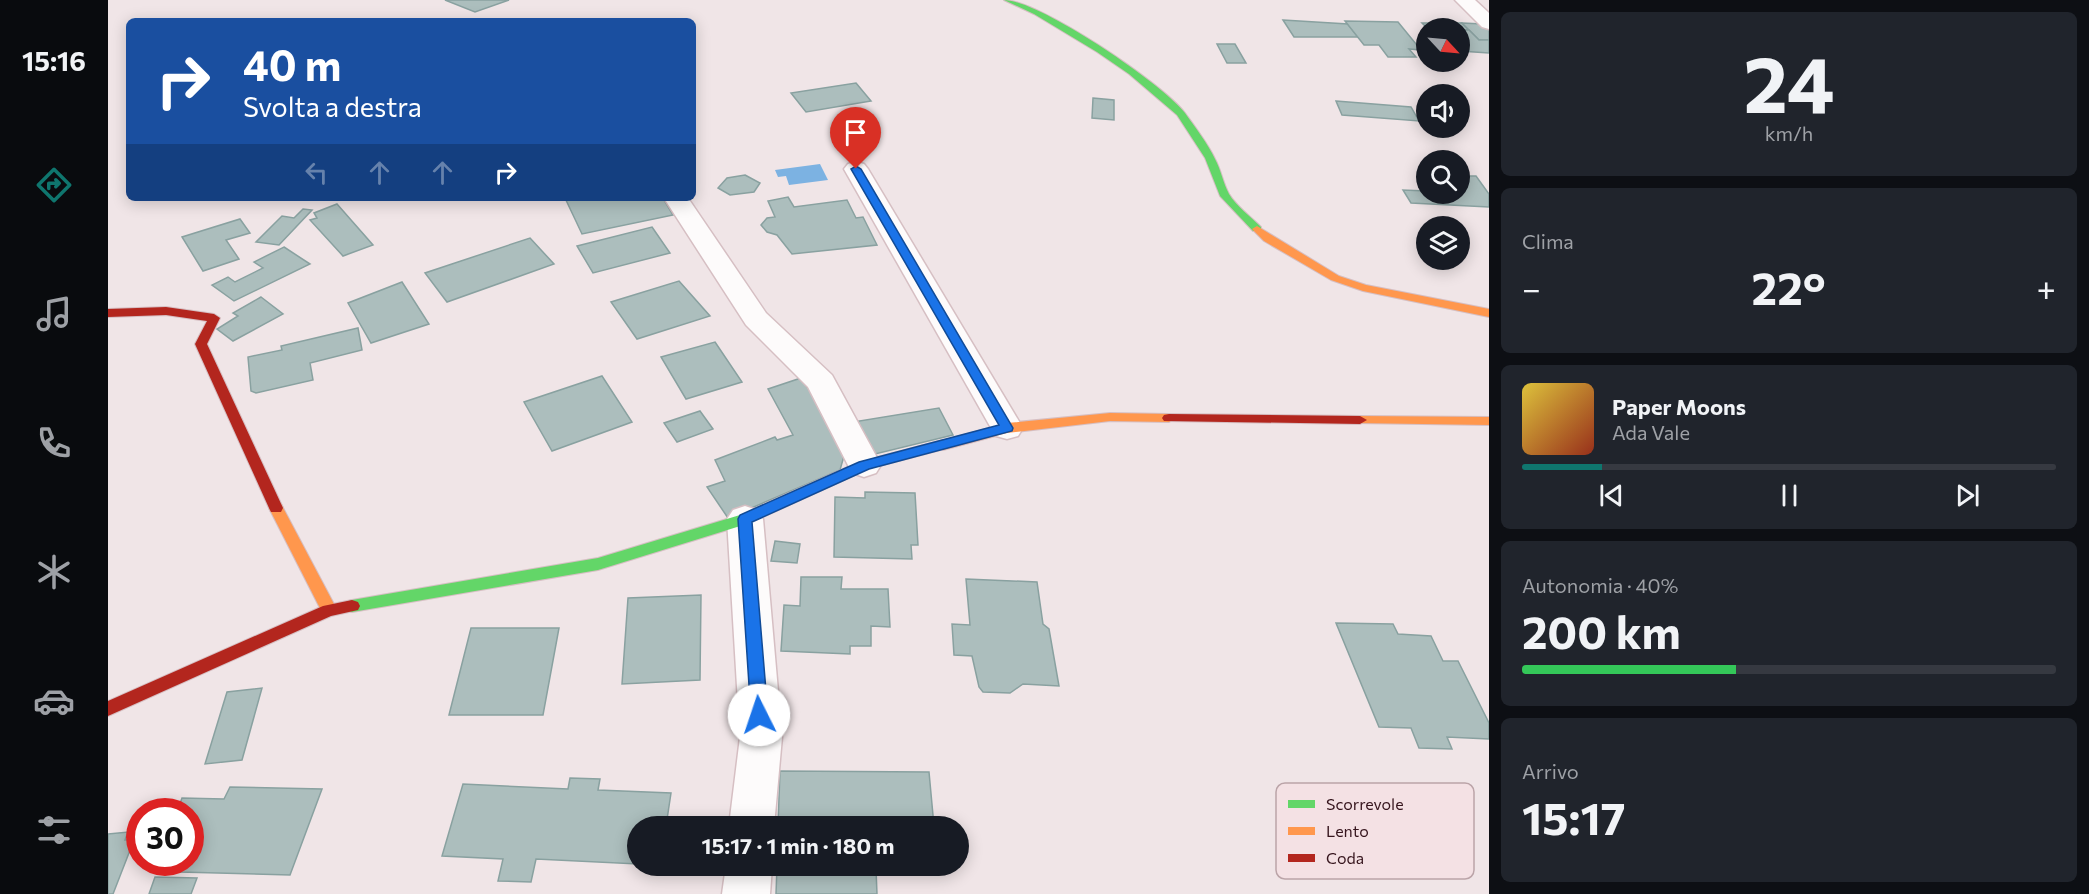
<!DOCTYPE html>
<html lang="it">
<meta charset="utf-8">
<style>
body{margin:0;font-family:Commissioner,sans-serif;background:#20242c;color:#f1f3f6;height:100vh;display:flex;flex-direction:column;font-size:22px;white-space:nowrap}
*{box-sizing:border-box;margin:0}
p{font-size:20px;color:#9ea1a6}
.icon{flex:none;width:33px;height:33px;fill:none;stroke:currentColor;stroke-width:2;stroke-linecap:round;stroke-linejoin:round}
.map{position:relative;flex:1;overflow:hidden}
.details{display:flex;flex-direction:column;gap:12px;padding:12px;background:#0d0f14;width:600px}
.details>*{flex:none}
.top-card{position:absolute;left:18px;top:18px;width:570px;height:183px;border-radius:9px;box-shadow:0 3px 15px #0003;background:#1a4fa0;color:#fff;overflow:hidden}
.needle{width:39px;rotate:116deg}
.controls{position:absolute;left:1308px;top:18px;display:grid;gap:12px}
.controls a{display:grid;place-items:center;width:54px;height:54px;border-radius:50%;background:#171b24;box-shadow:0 3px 15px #0003;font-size:30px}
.speed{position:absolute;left:18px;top:798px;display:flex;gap:12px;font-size:30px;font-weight:700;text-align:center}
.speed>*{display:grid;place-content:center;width:78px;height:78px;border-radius:50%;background:#171b24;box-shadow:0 3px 15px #0003;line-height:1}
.speed .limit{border:9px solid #d22;background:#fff;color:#111}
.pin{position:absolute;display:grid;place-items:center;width:51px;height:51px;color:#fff;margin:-62px -26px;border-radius:50% 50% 50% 0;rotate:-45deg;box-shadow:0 0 6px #0007}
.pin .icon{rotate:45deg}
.me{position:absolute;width:66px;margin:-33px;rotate:356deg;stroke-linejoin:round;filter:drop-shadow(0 0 4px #0008)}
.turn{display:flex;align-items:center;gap:21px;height:126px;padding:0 18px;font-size:27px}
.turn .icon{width:78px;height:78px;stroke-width:2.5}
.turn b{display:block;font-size:42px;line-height:51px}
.lanes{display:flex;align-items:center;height:57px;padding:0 18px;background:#0003;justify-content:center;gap:30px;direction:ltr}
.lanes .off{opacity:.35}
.big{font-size:45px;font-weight:700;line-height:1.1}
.details .card{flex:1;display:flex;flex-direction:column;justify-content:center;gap:9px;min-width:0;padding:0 21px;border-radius:9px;background:#20242c}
.details .dial{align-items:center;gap:0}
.dial b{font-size:78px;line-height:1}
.song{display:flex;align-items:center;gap:18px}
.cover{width:72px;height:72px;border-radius:9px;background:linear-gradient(135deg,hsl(50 70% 55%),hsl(10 70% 35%))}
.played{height:6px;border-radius:3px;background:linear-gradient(90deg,#0f766e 15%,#363941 15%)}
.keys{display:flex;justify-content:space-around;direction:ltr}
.heat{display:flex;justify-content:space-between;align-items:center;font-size:33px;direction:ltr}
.charge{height:9px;border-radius:4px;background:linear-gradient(90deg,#34c759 40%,#363941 0)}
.trip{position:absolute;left:519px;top:816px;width:342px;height:60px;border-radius:30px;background:#171b24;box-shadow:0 3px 15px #0003;font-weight:700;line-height:60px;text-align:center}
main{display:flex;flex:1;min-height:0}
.tabs{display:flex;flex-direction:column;width:108px;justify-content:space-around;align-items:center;background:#090b0e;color:#9ea1a6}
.tabs .icon{width:42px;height:42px}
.tabs .on{color:#0f766e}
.tabs b{font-size:27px;color:#f1f3f6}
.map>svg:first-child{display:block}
</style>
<main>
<nav class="tabs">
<b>15:16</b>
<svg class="icon on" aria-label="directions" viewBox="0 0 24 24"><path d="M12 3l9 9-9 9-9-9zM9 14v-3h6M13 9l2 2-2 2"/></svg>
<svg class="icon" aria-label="music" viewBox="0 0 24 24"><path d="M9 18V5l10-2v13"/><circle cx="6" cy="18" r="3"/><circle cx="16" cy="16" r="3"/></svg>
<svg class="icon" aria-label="phone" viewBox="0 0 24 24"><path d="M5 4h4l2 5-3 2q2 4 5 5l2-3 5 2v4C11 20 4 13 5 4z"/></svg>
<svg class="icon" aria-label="climate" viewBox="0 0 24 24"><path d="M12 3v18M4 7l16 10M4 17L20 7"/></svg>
<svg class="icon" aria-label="car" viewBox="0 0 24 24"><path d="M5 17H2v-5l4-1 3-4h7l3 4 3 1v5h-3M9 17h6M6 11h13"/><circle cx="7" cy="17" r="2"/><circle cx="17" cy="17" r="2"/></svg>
<svg class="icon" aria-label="filters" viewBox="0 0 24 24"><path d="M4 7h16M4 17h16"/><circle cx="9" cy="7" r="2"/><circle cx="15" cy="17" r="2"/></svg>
</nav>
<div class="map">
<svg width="1381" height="894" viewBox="0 0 1381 894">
<rect width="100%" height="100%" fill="#f0e5e7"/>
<!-- water -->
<path fill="#7cb2e2" d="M712,164L720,180L681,185L678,176L670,177L667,170Z"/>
<!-- building -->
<g fill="#acbebd" stroke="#89a1a0" stroke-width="1.5">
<path d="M337,0H401L367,12Z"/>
<path d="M1175,20L1240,24L1250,37H1186Z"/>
<path d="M1237,21L1290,22L1313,50L1301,49L1308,57H1280L1271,45H1256Z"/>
<path d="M1314,23H1354L1361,30L1319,28Z"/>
<path d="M1354,23L1375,24L1381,29V40H1371Z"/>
<path d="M1352,30H1361L1371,40H1381V53L1352,51Z"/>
<path d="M1109,44H1127L1138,63H1119Z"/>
<path d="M748,83L763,101L698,112L683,93Z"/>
<path d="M985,98L1006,100V120L984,118Z"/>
<path d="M1228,101L1303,107L1311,121L1234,115Z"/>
<path d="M637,175L652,183L646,192L622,195L610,188L619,178Z"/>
<path d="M1352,176H1368L1381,194V207L1303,203L1295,190L1318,191V194H1352Z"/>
<path d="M680,197L686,207L739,200L748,218L755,217L769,245L684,254L669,235L659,232L653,225L659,218L667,217L660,201Z"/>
<path d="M457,198H555L565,215L474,234Z"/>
<path d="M229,204L265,245L235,256L202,220L209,218L206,213Z"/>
<path d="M195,209L204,210L171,245L148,242L174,216L186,218Z"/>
<path d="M132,219L142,233L118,240L131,259L95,271L74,237Z"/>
<path d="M544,227L562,253L485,273L469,246Z"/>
<path d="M422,238L446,264L339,302L317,273Z"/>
<path d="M176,247L202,264L126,301L104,285L120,277L127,282L155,268L146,262Z"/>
<path d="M571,281L602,316L529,339L503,302Z"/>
<path d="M294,282L321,324L263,343L240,303Z"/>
<path d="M153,297L175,314L125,341L109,329L130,316L125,313Z"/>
<path d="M250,328L254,350L202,363L205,380L148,393L143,391L140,357L174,350L173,346Z"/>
<path d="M607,342L634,382L578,399L553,357Z"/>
<path d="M494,376L524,422L444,451L416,402Z"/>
<path d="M693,378L745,454L736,456L732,470L620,518L599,487L617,481L607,460L667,437L669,440L685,435L660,389Z"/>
<path d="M831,408L845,435L759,456L739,423Z"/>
<path d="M592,411L605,429L569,442L556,423Z"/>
<path d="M757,492L807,493L810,545H803L804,559L726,557L727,497L757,498Z"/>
<path d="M667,541L692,544L689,563L663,561Z"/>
<path d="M693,577H734L733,589H780L782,627L763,626V646H742V654L673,651L676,605L692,606Z"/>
<path d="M858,579L929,582L935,624L941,629L951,686L915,684L902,693L875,692L871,687L864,656L846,655L844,624L862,625Z"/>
<path d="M593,595L592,680L514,684L520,598Z"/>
<path d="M1228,623L1285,624L1290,634L1323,636L1335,661H1350L1381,723V739L1339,737L1344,749L1311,748L1303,728L1271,727Z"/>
<path d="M363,628H451L435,715H341Z"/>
<path d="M154,688L134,760L97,764L119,692Z"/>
<path d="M672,771L821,772L826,826H670Z"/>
<path d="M462,778L492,779L490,790L563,793L558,826H530V864L428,859L423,882L390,881L395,859L334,856L355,784L460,789Z"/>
<path d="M122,787L214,789L182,875L72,872L77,862H82L84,845H82V812H69L74,798L116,799Z"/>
<path d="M20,832L17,840H26L5,894H0V834Z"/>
<path d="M669,866H750L751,869H768L769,894H668Z"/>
<path d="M47,877L89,878L83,894H41Z"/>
</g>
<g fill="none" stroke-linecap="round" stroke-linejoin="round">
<defs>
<g id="street">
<path d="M1347,0H1367L1381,13V29L1374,27Z"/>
<path d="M748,162L756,164L760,169L915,428L910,436L899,439L888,436L883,428L736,169L740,164Z"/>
<path d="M556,198H580L658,313L724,375L773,465L768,473L756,477L744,473L700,387L638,325Z"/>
<path d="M637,506L649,510L655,519L674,737L666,826H621L632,737L619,519L625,510Z"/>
<path d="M618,866H664L662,894H614Z"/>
</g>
<g id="fast">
<path d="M896,0C931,0 1055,84 1077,113C1087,127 1100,144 1107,159C1113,170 1115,183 1121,194C1128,206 1143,217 1153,227V231H1145L1112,196L1097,158L1069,115L1021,74L989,52L926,14Z"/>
<path d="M835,440L842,445L840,448L760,469L642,523L490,570L244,612L238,610L236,606L238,602L244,600L490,558L632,515L751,462Z"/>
</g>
<g id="slow">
<path d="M1149,226L1231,276L1258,285L1381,309V317L1255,291L1223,280L1156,241L1144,229Z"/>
<path d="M1002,413L1061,414L1068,418L1061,422L1002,421L899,433L835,450L828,445L830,442L899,423Z"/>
<path d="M1252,416L1381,417V425L1247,423L1245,420L1247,417Z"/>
<path d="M168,503L173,504L227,606L229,610L227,614L221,616L215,614L161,508L163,504Z"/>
</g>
<g id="jam">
<path d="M58,307L106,314L112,318L99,344L175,508L173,512H163L161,508L87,344L99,321L58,315L0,317V309Z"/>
<path d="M1061,414L1252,416L1259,420L1252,424L1056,421L1054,418L1056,415Z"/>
<path d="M244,600L250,602L252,606L250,610L223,616L0,716V701L215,606Z"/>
</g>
</defs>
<!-- street casing -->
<use href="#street" stroke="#d6bfc3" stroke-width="3"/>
<!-- fast casing -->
<use href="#fast" stroke="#d6bfc3" stroke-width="2"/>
<!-- slow casing -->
<use href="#slow" stroke="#d6bfc3" stroke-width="2"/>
<!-- jam casing -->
<use href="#jam" stroke="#d6bfc3" stroke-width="2"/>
<!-- street -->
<use href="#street" fill="#fdfbfb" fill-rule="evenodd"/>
<!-- fast -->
<use href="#fast" fill="#63d668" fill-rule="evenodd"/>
<!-- slow -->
<use href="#slow" fill="#ff974d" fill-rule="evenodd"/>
<!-- jam -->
<use href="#jam" fill="#b3261e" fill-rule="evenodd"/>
</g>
<!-- route -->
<path fill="#1a73e8" stroke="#114b97" stroke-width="1.5" d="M748,166L753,169L905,428L904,431L761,469L644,522L660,715L657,721L651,723L645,721L643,715L630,519L632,515L751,462L891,425L743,169Z"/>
<!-- legend -->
<rect x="1168" y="783" width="198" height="96" rx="9" fill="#f4e1e4" stroke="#bba4a8" stroke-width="1.5"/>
<rect x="1180" y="800" width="27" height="8" fill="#63d668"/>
<rect x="1180" y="827" width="27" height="8" fill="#ff974d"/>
<rect x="1180" y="854" width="27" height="8" fill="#b3261e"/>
<g font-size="16" fill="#36151d">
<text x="1218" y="810">Scorrevole</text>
<text x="1218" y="837">Lento</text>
<text x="1218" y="864">Coda</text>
</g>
</svg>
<div class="controls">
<a><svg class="needle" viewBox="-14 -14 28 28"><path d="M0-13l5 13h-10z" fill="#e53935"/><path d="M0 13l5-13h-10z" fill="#9ea1a6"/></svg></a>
<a><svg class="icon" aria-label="sound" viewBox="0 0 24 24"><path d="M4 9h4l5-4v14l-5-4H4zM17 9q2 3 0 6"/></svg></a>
<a><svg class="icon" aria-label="search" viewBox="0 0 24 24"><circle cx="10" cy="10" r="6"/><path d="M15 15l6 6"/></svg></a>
<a><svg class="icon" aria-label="layers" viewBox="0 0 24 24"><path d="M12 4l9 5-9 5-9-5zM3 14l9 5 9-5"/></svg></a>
</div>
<div class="speed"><div class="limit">30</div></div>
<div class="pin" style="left:748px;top:169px;background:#d93025"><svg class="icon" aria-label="arrive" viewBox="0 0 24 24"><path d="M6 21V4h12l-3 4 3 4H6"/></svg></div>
<svg class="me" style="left:651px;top:715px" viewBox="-20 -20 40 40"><circle r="19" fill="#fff"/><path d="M0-13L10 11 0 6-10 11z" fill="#1a73e8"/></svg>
<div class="trip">15:17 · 1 min · 180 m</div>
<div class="top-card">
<div class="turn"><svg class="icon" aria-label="right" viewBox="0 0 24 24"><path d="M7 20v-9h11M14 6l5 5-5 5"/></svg><div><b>40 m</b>Svolta a destra</div></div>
<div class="lanes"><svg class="icon off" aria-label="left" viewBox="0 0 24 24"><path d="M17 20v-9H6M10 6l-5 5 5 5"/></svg><svg class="icon off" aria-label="ahead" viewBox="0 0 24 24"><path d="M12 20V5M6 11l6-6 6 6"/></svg><svg class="icon off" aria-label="ahead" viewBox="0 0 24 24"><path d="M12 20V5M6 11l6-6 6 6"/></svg><svg class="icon" aria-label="right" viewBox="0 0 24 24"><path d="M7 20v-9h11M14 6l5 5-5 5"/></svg></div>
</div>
</div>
<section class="details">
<div class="card dial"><b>24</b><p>km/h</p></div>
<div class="card"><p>Clima</p>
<div class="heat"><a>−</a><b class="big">22°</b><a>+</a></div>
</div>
<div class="card">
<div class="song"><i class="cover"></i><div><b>Paper Moons</b><p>Ada Vale</p></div></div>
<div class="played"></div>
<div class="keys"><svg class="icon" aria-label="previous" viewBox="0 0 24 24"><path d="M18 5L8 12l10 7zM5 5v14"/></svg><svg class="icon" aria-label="pause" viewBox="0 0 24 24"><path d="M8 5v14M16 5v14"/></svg><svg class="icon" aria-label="next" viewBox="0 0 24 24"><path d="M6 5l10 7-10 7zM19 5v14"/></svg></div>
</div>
<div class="card"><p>Autonomia · 40%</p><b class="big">200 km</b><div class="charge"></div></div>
<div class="card"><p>Arrivo</p><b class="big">15:17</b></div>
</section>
</main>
